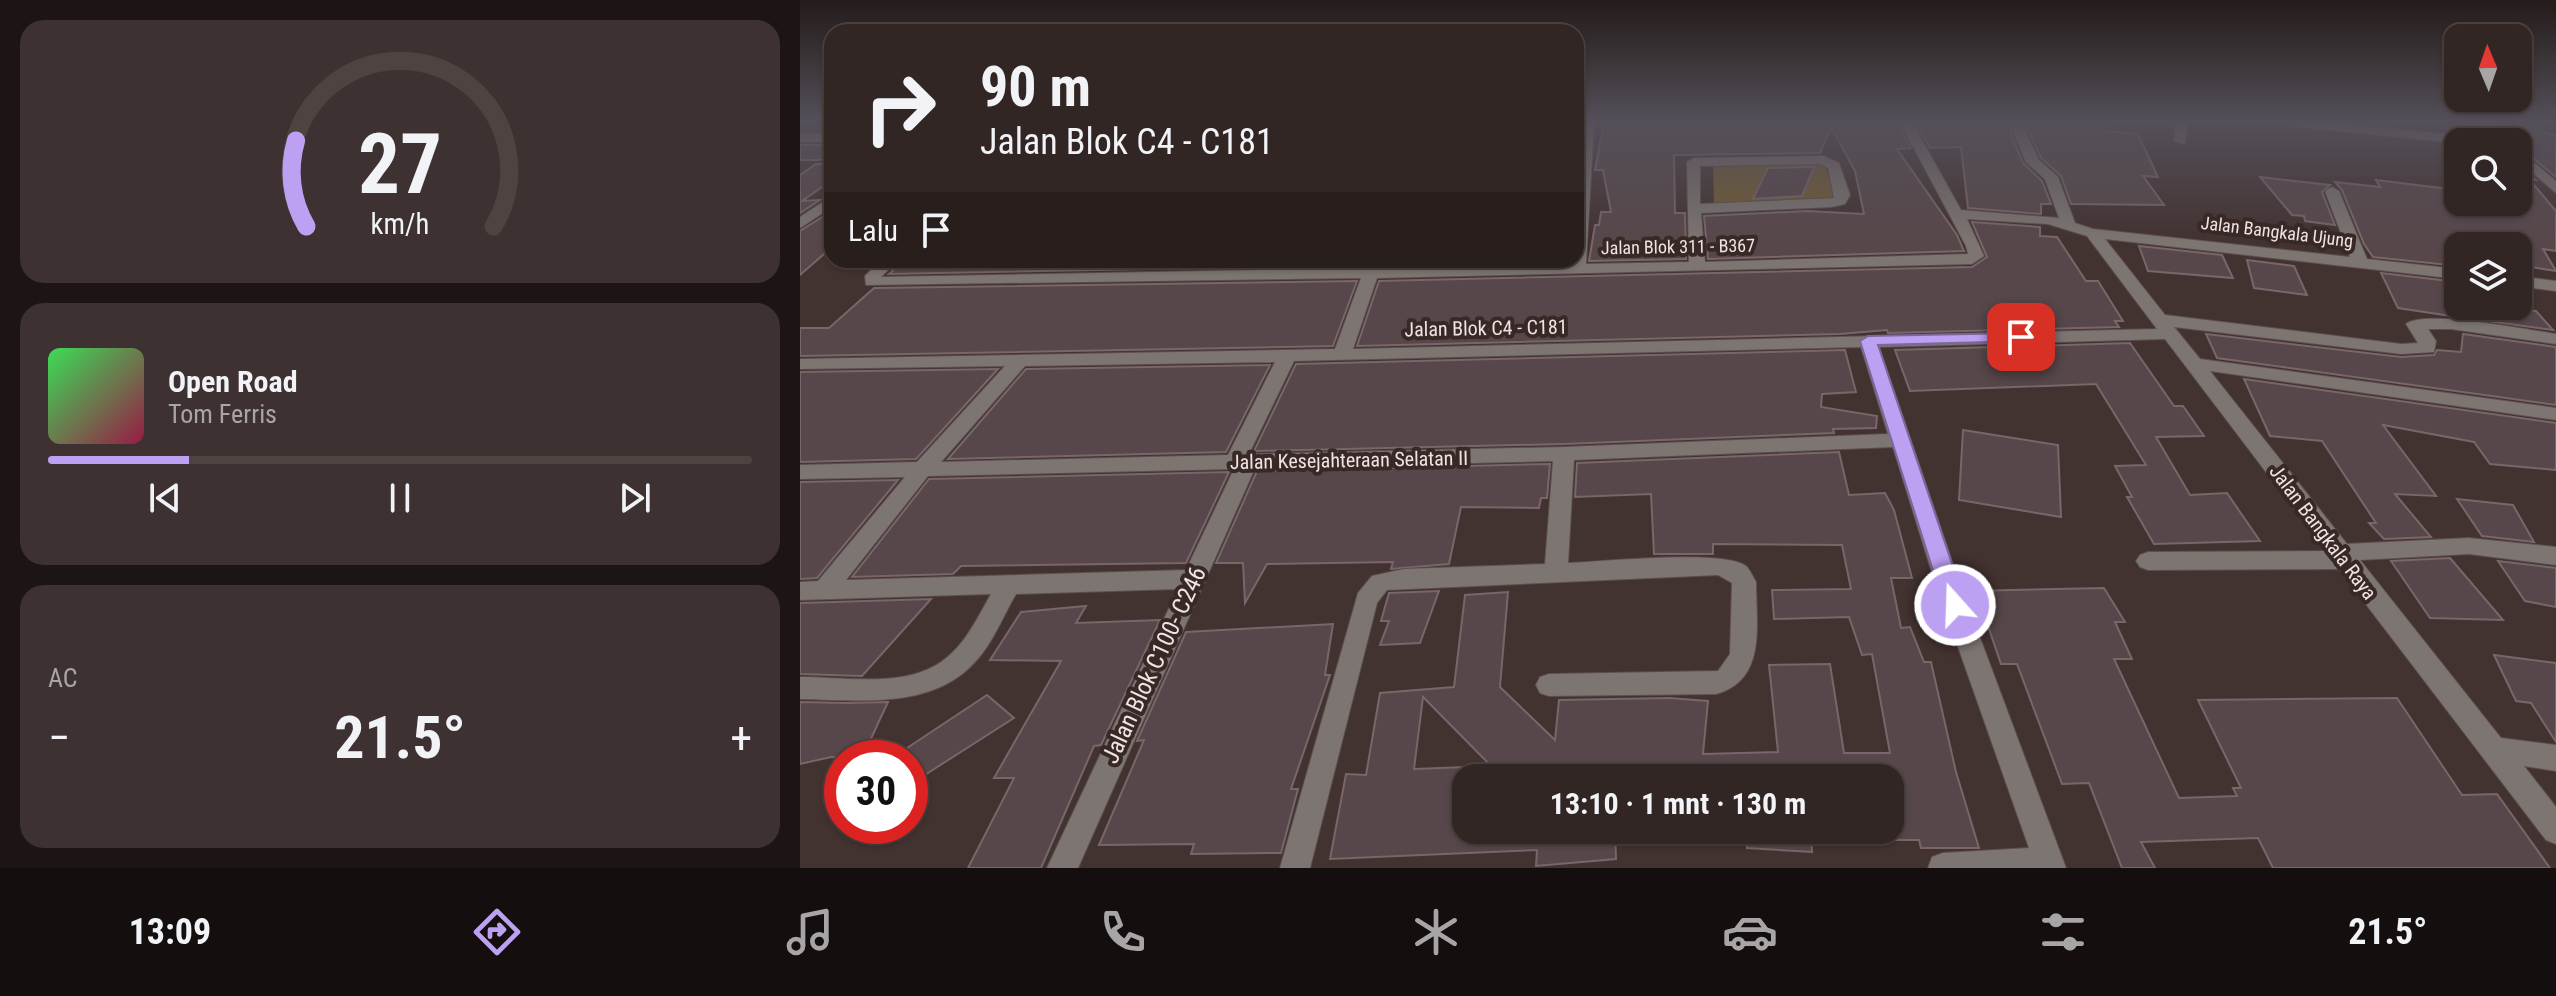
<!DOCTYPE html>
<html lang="id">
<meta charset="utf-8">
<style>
body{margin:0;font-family:"Roboto Condensed",sans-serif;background:#3d3231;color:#f1f3f6;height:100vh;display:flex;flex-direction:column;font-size:30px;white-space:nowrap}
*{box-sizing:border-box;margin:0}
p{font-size:26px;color:#a8a5a6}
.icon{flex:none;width:44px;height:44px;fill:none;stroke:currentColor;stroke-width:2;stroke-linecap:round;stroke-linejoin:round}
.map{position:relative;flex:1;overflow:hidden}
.sheet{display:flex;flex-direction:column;gap:20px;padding:20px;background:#1c1514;width:800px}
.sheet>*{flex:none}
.banner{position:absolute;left:24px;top:24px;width:760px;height:244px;border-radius:24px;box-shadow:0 2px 6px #0004,0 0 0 2px #4d4341;background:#322624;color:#f1f3f6;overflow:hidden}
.needle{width:52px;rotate:358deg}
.controls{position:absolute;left:1644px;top:24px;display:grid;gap:16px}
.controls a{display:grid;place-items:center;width:88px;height:88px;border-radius:16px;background:#322624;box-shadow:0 2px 6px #0004,0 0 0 2px #4d4341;font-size:40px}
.speed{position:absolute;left:24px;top:740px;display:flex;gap:16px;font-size:40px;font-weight:700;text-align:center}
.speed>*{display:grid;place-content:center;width:104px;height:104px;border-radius:50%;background:#322624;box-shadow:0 2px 6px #0004,0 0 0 2px #4d4341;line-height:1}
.speed .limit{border:12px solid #d22;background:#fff;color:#111}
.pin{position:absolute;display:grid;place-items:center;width:68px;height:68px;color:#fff;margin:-34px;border-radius:16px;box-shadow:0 4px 12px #0006}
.me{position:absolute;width:88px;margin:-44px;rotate:340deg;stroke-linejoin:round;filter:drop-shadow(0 0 6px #0008)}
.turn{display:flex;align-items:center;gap:28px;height:168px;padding:0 24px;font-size:36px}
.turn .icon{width:104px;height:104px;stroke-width:2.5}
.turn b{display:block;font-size:56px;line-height:68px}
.then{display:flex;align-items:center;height:76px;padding:0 24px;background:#0003;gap:16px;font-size:30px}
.big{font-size:60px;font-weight:700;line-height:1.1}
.sheet .tile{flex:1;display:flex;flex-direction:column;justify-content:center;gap:12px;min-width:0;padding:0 28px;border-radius:24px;background:#3d3231}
.sheet .dial{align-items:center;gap:0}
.dial svg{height:208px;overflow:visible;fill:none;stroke:#4d4341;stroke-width:7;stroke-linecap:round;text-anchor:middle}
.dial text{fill:#f1f3f6;stroke:none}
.song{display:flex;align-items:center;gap:24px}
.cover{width:96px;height:96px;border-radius:12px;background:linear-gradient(135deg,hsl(130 70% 55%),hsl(340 70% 35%))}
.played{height:8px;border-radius:4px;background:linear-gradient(90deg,#bca0f2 20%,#4d4341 20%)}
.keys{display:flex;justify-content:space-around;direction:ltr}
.heat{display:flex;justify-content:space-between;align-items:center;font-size:44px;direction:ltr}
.trip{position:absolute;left:652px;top:764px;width:452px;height:80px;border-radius:24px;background:#322624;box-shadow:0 2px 6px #0004,0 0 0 2px #4d4341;font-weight:700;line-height:80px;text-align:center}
.tabs{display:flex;height:128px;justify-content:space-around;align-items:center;background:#140f0e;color:#a8a5a6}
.tabs .icon{width:56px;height:56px}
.tabs .current{color:#bca0f2}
.tabs b{font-size:36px;color:#f1f3f6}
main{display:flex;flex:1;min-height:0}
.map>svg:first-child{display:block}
</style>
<main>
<section class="sheet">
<div class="tile dial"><svg viewBox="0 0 100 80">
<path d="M14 69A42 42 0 1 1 86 69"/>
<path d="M14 69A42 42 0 0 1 10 36" stroke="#bca0f2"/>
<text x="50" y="56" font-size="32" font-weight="700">27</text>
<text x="50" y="72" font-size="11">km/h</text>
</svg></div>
<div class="tile">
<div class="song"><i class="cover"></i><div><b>Open Road</b><p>Tom Ferris</p></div></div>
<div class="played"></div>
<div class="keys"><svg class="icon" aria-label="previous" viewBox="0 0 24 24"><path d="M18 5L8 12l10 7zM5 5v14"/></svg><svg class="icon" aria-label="pause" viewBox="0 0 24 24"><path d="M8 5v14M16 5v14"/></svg><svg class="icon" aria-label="next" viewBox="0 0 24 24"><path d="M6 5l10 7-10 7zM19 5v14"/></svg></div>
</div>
<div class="tile"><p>AC</p>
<div class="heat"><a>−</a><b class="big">21.5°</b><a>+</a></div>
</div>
</section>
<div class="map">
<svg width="1756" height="868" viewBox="0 0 1756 868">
<rect width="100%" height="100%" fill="#423230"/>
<!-- green -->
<path fill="#745c32" d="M1025,164L1036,200L914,204L913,165Z"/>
<!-- building -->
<g fill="#57474a" stroke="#78666a" stroke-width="2">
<path d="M804,122H1097L1111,148L1097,149L1157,235L1164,251L908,259L904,216L1007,211L1064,214L1055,171L1031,127L1020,153L874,155L875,213H885L886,259L789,261L795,225H799L801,212H811L803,170H795Z"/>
<path d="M1115,122H1305L1306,131L1338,134L1358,177L1343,176L1364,205L1271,204L1261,176L1241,158L1228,130L1217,124L1210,132L1223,163L1242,181L1251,204H1241V214L1168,208L1161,147L1130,148Z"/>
<path d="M1718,122H1730L1747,134L1756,135V177L1718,146Z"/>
<path d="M0,145H32V152L20,160H0Z"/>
<path d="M16,164H32V180L2,201L20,200L0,213V175Z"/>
<path d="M1718,164L1736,180L1729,179L1756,211V251L1743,249L1756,271L1718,265V246H1658V266L1573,257L1564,244L1542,190L1535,182L1580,187L1576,180L1657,190L1658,202H1718Z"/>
<path d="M1014,167L1002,196L953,199L968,168Z"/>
<path d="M1460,177L1530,185L1522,192L1535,225L1505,221L1504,216L1492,215Z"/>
<path d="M32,211V247L0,275V231Z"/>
<path d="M1172,222L1240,227V236L1257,237L1286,281H1298L1323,321H1315L1319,327L1088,333L1087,330L1040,334L557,346L579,281L1172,267L1187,257Z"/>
<path d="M1339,246L1422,255L1433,278L1348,271Z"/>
<path d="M105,260H564L562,265L89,274Z"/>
<path d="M586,260H708L584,265Z"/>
<path d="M1447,260L1494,266L1507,295L1454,288Z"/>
<path d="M1581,273L1658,282V317L1598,308Z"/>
<path d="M557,281L533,346L0,356V328H29L74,288Z"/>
<path d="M1666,306L1736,311L1753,330L1665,318Z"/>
<path d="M1406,334L1601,357L1634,355L1637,350L1661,352L1663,334L1756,347V405L1417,358Z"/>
<path d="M1330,343L1374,406H1383L1404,436L1356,437L1390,495L1427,493L1460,541L1354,544L1327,497H1332L1315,466L1346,465L1296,384L1110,391L1095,350Z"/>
<path d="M1045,350L1056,392L1022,394L1021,407L1077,416L1076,428L1033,429L1034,433L764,444L454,451L496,364Z"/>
<path d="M470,365L426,452L148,459L226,369Z"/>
<path d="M198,369L116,459L0,462V372Z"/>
<path d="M1444,379L1756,423V470L1690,464L1674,442L1583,425L1636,496L1595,494L1631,537L1584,539L1569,523H1576L1522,441L1470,436Z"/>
<path d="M1163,430L1258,445L1261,517L1159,500Z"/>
<path d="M1039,452L1049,495L1085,493L1094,510L1112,578H1091L1101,628L1110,627L1124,662H1131L1156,772L1179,848H1121L1119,840H1090V778H703L623,697L614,769L666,767V830H815L816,859L736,866L737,850L530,859L546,774L566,775L580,693L654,687L665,595L708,592L700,687L755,740L759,700L869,698L908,701L903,754L978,752L969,665L1030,664L1044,753H1090L1072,654L1062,655L1049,617L974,619L972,590L1051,589L1042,545L913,544V554H854L851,494L775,497L777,463Z"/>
<path d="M750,464L747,498H741L739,508L661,507L649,564L591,569L593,562L467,564L445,603L443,563H416L457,471Z"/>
<path d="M429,472L386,563L161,566L153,574L52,577L129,479Z"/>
<path d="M98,480L17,578L0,579V482Z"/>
<path d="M1657,499L1713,505L1734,542L1682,536Z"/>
<path d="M1650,558L1703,620L1630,618L1591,561Z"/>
<path d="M1698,561L1756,568V607L1725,601Z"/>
<path d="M1304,588L1325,622H1315L1332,659H1314L1379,798L1437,796L1433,788H1441L1398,700L1597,698L1662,795L1697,794L1750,868H1473L1458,838L1341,842L1355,868H1322L1289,783L1262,784L1217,664H1201L1187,623H1182L1170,591Z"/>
<path d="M639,591L620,643L580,645L589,621H581L589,593Z"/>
<path d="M131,599L62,676L0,674V603Z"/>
<path d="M286,606L276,623L360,620L301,745L294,746L241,868H168L214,778H194L261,661L190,660L221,612Z"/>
<path d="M533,624L525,675H530L491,789H498L481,853L391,854L394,844L299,845L344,740L337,741L386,632Z"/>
<path d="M1694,655L1756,663V742L1731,703L1716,701Z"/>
<path d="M187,695L214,718L120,778L107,748Z"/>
<path d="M0,702L46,703L88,702L62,758L31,757L0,764Z"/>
<path d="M948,830H1011L1012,852L947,848Z"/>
</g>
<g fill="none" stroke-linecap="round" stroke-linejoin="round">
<defs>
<g id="minor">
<path d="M782,122H794L786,264L889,262L887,162L894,158L1023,156L1039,163L1050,195L1045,204L1031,207L901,213L905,262L1168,254L1166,246L1100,122H1112L1161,210L1259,218L1245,179L1226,162L1213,131L1219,127L1225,131L1239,160L1258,177L1275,223L1293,229L1550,257L1525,191L1532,187L1539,191L1567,259L1658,269V279L1305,239L1365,315L1601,344L1618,343L1606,324C1622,309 1730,330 1756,334V344L1651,329H1628L1636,341L1634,352L1601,354L1374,327L1400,359L1756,408V420L1410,371L1547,544L1669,538L1756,547V565L1669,554L1560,560L1701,738L1756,745V771L1724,766L1756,807V844L1746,840L1539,569L1348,570L1340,567L1336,561L1340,555L1348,552L1526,551L1365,339L1079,347L1157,576L1266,868H1128L1132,857L1143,853L1229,848L1133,576L1093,447L774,460L768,563C802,562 922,549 946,566C950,570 953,577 956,582C956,625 967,680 916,694L749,696L740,693L736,685L740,677L749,674L918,671L930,654L932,583L918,575L587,590L577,603L510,868H480L558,593L572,576L604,569L745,564L753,461L455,468L278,868H247L378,589L216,594C203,616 193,643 175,662C132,710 58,700 0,699V677C44,677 108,689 145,659C166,643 178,617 191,594L0,600V582L18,581L105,477L0,479V465L117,462L205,366L0,369V359L535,349L561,278L66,285L65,276L81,260H98L81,277L564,268L567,260H583L580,268L770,264L771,260H776V194ZM1020,164L1028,168L1034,198L900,204V166ZM1167,219L1248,224L1287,236L1357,329L553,349L577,278L1172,264L1184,256ZM1061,347L1088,434L764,447L449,454L494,361ZM475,362L428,455L141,462L225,366ZM434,469L386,570L46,580L128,476Z"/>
<path d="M1376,122H1388L1385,144L1374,141Z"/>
<path d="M1482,122H1521L1687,138L1693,142L1658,143L1488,126Z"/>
<path d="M1678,122H1691L1713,142H1699Z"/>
<rect x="0" y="134" width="32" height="8"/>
<path d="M1718,149L1756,181V193L1718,160Z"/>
<path d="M32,196V207L0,228V217Z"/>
<path d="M1718,276L1756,281V291L1718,286Z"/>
</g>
</defs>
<!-- minor casing -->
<use href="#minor" stroke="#5e4e4d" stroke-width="2"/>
<!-- minor -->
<use href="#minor" fill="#7c7571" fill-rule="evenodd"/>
</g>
<!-- sky -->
<linearGradient id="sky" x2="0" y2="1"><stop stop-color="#241c1a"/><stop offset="0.5" stop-color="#544f59"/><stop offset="1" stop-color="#544f59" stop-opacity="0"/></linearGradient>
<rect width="1756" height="243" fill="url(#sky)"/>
<!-- route -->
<path fill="#bca0f2" stroke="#7a689d" stroke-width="2" d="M1221,333L1226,334V341L1078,345L1166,605L1163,611L1155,614L1148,611L1144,605L1060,341L1068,336Z"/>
<g text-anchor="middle" stroke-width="8" stroke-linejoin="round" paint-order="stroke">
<!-- far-street labels -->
<g font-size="18" fill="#efe4e3" stroke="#382826">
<text transform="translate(1477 232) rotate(7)" y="6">Jalan Bangkala Ujung</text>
<text transform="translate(878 247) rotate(-1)" y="6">Jalan Blok 311 - B367</text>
</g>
<!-- street labels -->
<g font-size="20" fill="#efe4e3" stroke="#382826">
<text transform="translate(686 328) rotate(-1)" y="7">Jalan Blok C4 - C181</text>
<text transform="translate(549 460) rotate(-1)" y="7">Jalan Kesejahteraan Selatan II</text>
<text transform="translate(1523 532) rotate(53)" y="7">Jalan Bangkala Raya</text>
</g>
<!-- near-street labels -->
<g font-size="24" fill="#efe4e3" stroke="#382826">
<text transform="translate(354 665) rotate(-65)" y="8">Jalan Blok C100- C246</text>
</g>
</g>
</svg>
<div class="controls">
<a><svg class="needle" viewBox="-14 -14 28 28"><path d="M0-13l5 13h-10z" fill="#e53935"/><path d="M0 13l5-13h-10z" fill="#a8a5a6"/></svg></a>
<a><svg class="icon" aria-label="search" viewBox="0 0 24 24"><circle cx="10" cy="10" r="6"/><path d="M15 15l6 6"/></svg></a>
<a><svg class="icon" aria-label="layers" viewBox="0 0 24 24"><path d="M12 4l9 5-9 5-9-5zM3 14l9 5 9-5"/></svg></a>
</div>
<div class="speed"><div class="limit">30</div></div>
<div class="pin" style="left:1221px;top:337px;background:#d93025"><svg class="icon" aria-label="arrive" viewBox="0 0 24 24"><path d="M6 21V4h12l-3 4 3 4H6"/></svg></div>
<svg class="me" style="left:1155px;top:605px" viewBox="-20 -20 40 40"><circle r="17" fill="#bca0f2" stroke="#fff" stroke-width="3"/><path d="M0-11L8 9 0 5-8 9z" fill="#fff"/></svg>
<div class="trip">13:10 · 1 mnt · 130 m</div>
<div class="banner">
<div class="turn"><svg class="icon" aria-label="right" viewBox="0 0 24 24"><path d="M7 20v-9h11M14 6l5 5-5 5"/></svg><div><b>90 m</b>Jalan Blok C4 - C181</div></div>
<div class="then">Lalu<svg class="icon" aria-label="arrive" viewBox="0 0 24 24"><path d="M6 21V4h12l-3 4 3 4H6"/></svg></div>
</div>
</div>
</main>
<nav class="tabs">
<b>13:09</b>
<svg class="icon current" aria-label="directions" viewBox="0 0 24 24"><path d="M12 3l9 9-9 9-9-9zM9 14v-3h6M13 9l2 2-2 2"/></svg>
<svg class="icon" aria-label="music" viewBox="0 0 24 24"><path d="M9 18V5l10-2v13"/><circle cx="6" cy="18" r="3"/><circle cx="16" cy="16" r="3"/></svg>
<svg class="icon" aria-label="phone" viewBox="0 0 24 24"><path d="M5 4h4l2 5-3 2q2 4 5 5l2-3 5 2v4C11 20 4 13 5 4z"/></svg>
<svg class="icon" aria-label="climate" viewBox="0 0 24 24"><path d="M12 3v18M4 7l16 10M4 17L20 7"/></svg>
<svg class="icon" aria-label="car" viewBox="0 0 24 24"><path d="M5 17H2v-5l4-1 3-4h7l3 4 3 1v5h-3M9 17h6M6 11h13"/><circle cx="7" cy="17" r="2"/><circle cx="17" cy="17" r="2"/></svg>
<svg class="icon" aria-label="filters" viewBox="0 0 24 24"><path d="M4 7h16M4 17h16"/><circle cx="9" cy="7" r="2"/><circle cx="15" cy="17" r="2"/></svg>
<b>21.5°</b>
</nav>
